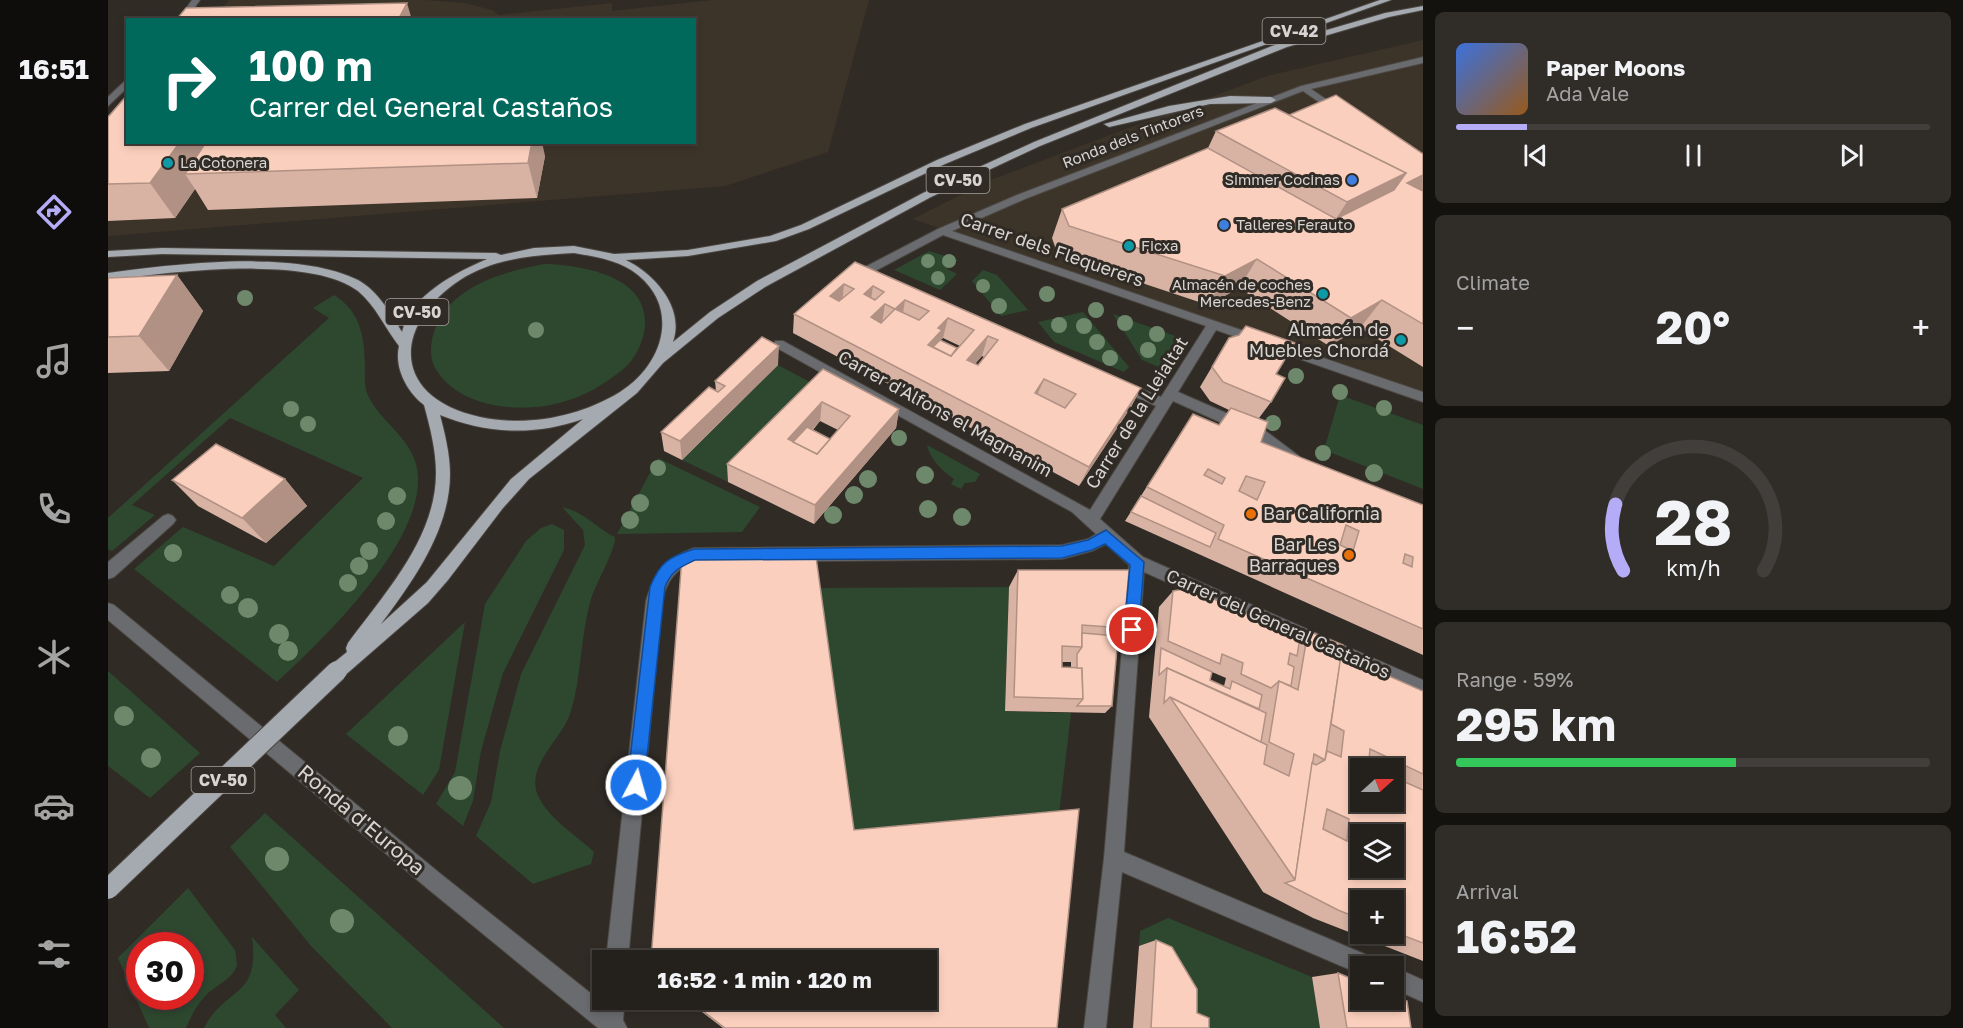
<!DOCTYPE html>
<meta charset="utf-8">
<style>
body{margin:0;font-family:"Golos Text",sans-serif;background:#302d29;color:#f1f3f6;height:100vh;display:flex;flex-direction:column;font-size:22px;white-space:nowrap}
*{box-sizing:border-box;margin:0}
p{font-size:20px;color:#a3a3a3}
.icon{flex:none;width:33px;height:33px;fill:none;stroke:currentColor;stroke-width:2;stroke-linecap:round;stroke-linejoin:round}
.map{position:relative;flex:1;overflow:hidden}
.panel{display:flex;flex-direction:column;gap:12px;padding:12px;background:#14120f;width:540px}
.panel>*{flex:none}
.banner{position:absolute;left:18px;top:18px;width:570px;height:126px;border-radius:0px;box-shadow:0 3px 9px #0003,0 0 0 2px #413e3b;background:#00695c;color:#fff;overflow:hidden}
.needle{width:39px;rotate:69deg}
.buttons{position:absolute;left:1242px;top:758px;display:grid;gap:12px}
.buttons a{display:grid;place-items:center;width:54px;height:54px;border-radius:0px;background:#24201c;box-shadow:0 3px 9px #0003,0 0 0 2px #413e3b;font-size:30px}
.speed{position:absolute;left:18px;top:932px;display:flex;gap:12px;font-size:30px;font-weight:700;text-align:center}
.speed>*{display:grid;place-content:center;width:78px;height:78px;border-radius:50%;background:#24201c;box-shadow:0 3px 9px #0003,0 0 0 2px #413e3b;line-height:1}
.speed .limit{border:9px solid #d22;background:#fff;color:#111}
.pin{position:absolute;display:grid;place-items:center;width:51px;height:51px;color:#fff;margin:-26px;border:3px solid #fff;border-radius:50%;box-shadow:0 2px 6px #0007}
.me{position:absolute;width:66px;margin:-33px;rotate:6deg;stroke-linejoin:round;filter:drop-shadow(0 0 4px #0008)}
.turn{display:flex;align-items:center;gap:21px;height:126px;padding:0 24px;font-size:27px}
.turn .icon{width:78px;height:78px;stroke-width:2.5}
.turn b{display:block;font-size:42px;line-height:51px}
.big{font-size:45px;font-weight:700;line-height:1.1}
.panel .widget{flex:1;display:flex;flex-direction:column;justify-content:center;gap:9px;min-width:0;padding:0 21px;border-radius:9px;background:#302d29}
.panel .dial{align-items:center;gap:0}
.dial svg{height:156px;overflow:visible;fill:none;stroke:#413e3b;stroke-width:7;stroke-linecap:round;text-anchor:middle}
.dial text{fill:#f1f3f6;stroke:none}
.song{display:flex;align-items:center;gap:18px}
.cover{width:72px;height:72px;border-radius:9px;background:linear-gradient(135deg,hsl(220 70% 55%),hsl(30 70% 35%))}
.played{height:6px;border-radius:3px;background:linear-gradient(90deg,#b5acf8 15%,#413e3b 15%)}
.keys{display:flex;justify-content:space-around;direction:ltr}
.heat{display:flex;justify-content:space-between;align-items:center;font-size:33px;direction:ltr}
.charge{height:9px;border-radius:4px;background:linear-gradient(90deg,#34c759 59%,#413e3b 0)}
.trip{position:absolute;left:484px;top:950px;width:345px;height:60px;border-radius:0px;background:#24201c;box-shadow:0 3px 9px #0003,0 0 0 2px #413e3b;font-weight:700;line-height:60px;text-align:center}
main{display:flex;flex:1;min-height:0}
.dock{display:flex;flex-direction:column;width:108px;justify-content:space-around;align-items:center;background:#0e0d0b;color:#a3a3a3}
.dock .icon{width:42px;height:42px}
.dock .selected{color:#b5acf8}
.dock b{font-size:27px;color:#f1f3f6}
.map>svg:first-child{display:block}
</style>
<main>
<nav class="dock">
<b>16:51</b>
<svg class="icon selected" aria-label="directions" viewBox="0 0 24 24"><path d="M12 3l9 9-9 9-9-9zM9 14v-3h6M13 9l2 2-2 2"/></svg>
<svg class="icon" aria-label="music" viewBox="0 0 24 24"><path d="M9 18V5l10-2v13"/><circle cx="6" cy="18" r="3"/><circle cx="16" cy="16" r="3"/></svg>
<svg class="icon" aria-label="phone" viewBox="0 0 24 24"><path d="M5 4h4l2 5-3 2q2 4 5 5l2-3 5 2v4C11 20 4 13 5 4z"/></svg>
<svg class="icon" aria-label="climate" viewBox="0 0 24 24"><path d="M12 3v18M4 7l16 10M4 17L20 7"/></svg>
<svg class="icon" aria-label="car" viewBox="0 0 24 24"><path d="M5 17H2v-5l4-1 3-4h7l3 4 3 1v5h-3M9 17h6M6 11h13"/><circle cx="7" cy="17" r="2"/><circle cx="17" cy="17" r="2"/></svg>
<svg class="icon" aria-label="filters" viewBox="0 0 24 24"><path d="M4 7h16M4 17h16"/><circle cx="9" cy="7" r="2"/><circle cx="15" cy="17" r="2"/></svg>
</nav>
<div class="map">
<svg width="1315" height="1028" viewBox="0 0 1315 1028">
<rect width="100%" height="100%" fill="#302b25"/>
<!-- built -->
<g fill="#3d3429">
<path d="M121,0H316L357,3L384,10L391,15L504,3V11L605,0H761L720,152L617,186L0,236V141L586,142V20L104,19Z"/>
<path d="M1315,40V397L805,219L880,181L1159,76Z"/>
</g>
<!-- green -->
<g fill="#2d482f" fill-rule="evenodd">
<path d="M821,251L850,260L839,269L849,274L832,290L786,270Z"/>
<path d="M436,264C476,265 547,277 536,333C533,347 525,362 513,371C496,384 479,395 458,401C418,414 354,410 329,371C321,360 322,345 326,332C340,287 394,272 436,264Z"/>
<path d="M875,270L889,275L920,310L893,316L864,281Z"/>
<path d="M226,295C253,312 256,336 257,366C257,374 256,385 259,393C270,420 300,435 308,464C327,532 215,640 169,682L26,569L75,527L166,566L255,478L122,418L24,505L47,515L4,551L0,549V518L221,318L205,308Z"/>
<path d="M975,312L1021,367L1016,372L946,342L930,322Z"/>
<path d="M1005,314L1070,337L1051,367L1034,360Z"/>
<path d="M670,365L713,388L620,482L574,460Z"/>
<path d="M1232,395L1315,425V489L1216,450Z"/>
<path d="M819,445L872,474L867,482L857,483L853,489L843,484L846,479C834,471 822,459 819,445Z"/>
<path d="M550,458L652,507L634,532L509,534Z"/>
<path d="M454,507C479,513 486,527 507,537C508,548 489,582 484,596C472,633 474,679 462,714C454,738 419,765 429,793C438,817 468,835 486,852L483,864L425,884L368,836L383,802L392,751L413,674L477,545L475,530Z"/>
<path d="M444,524L456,530V550L395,673L373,751L365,801L355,826L328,804L347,772L377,604L418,541L433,528Z"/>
<path d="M901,587L897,711L963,713L926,1028H615L577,999H819V960H553L705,588Z"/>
<path d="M357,622L331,770L315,795L238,734Z"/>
<path d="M0,671L92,753L42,798L0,766Z"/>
<path d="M157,813L396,1028H284L203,946L122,847Z"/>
<path d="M80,888L127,950L129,965C124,980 109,984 98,995C89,1004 83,1016 78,1028H41L10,958ZM32,945H82V996H32Z"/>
<path d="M1060,918L1204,977L1212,1028H1080L1046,953L1031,946L1032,931Z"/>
<path d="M144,937L191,990L167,1015L178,1028H96C118,985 152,1000 144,937Z"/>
</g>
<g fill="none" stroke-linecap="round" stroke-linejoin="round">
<defs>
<g id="minor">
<path d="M84,0H92L78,20H70Z"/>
<path d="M1315,57V63L1203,89L1234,110V114H1228L1195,91L917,199L844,231L1315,392V402L1108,330L1070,392L1155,429L1191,456L1193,460L1191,464H1181L1145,437L1065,401L992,519L1035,557L1315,680V696L1036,572L1016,852L1266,958L1269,966H1252V974L1014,872L998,1028H976L996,858L1021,565L998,544L984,551L954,559L586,562C567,569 559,581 554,601L520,960H498L538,601C546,572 558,558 586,548L954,545L980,539L988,534L964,512L667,347V341H675L982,510L1048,406L1007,388L1005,385L1007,382H1017L1053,397L1098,326L835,235L767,271L778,277V283L774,284L758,278L755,270L757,267L830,229L909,195L1193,86Z"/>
<path d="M20,78V87L0,106V97Z"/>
<path d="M60,514L65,516L68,520L65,524L6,577L0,579V562L55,516Z"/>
<path d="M0,603L6,605L334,875L495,1003V999H517L515,1020L519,1028H490L320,889L0,620Z"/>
<path d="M1286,967L1315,980V1002L1286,989Z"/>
</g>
<g id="major">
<path d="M1272,0H1283L923,128L837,164L701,229L668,241L580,256L518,260C546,274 577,307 565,342L602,312L649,281L815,193L926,142L1164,46L1277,13L1315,6V10L1281,17L1179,47L932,146L823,197L657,287L610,318L555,363L529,393L421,479L395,508L340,580L320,603L235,677L229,679L223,677L220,671L223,665L239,652L238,648L240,643C277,593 328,538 328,473C328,450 322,427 316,405C299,392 286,368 291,346C277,328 268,306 250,291C202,254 58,272 0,281V273C68,264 188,249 250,280C270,291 283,314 294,332C303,295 347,273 379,259L54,254L0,257V251L54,248L388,253L393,255L426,248L466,246L506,254L580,250L662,236L693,225L829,160L917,124ZM466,253C488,257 512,260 530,275C573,310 554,366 512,392C471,417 419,427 372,417C284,398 283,326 352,280C386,258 427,255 466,253ZM332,415C379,434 427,436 475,419L403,479L319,582L273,624C305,581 342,530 342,474C342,454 337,434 332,415Z"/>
<path d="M1122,96L1163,97L1168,100L1163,103L1102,104L1001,127L996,124L1061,106Z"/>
</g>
</defs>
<!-- minor casing -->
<use href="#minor" stroke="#4b4641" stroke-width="2"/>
<!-- major casing -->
<use href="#major" stroke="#4b4641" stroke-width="2"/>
<!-- minor -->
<use href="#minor" fill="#696b6e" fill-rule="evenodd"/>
<!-- major -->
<use href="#major" fill="#a5a9b0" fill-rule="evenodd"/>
<defs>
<path id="major-bridge" d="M0,889L229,671"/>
</defs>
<!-- major-bridge casing -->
<use href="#major-bridge" stroke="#4b4641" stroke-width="22" stroke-linecap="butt"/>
<!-- major-bridge -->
<use href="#major-bridge" stroke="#a5a9b0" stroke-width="20"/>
</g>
<!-- trees -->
<g fill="#6e886b">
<circle cx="820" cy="261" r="7"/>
<circle cx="841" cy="261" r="7"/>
<circle cx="830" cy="278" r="7"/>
<circle cx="875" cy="286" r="7"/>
<circle cx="939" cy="294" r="8"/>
<circle cx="137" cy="298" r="8"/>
<circle cx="891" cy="306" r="8"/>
<circle cx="988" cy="310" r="8"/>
<circle cx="1017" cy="323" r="8"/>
<circle cx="951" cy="325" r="8"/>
<circle cx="976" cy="326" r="8"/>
<circle cx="428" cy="330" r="8"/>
<circle cx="1049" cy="334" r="8"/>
<circle cx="989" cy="342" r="8"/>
<circle cx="1040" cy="350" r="8"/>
<circle cx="1002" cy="358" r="8"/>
<circle cx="1188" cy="376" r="8"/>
<circle cx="1232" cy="392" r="8"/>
<circle cx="1276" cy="408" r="8"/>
<circle cx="183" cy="409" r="8"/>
<circle cx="1165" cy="423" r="8"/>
<circle cx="200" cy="424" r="8"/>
<circle cx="791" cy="438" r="8"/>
<circle cx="1215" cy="453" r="8"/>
<circle cx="550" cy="468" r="8"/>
<circle cx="1266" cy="473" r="9"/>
<circle cx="817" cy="475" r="9"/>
<circle cx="760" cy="479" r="9"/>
<circle cx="746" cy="495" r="9"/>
<circle cx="289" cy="496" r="9"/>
<circle cx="532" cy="503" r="9"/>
<circle cx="820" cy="509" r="9"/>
<circle cx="725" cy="515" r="9"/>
<circle cx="854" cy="517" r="9"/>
<circle cx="522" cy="520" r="9"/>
<circle cx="278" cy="521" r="9"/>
<circle cx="261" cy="551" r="9"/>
<circle cx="65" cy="553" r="9"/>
<circle cx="251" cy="566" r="9"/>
<circle cx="240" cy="583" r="9"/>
<circle cx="122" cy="595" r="9"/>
<circle cx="140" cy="608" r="10"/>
<circle cx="171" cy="634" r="10"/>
<circle cx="180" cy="651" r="10"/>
<circle cx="16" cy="716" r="10"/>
<circle cx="290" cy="736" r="10"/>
<circle cx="43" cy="758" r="10"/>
<circle cx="352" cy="788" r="12"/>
<circle cx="169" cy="859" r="12"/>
<circle cx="234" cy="921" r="12"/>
</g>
<!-- wall -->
<g fill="#d8b2a3" fill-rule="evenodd">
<path d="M1181,115L1315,154V189L1314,190L1315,191V367L1252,328L1221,346L1131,288L1100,305L950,255L944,238L954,209L1100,148L1108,131Z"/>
<path d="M0,117L20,142L437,156L429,198L100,210L87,189L67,218L0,221Z"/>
<path d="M747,262L1033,388L1023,407L971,486L685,333L686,314ZM835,338L852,346L849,348L832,340ZM874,356L876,357L870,365L867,364Z"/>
<path d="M69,275L95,311L61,371L0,373V278Z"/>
<path d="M1121,338L1168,374L1163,402L1151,418L1153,442L1315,505V655L1017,521L1085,414L1111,425L1121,410L1102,401L1092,387Z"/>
<path d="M670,365L574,460L556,451L553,432L608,391L607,381Z"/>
<path d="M715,369L791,409L788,428L706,524L620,482L619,464ZM712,421L730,430L722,439L705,430Z"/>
<path d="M177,479L199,506L158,543L90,506L64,480Z"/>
<path d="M910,570L1016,628L1010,636L1004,706L997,713L897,711L901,587ZM954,662H963V667H954Z"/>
<path d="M1065,591L1192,637L1200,631L1233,655L1315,691V961L1205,918L1155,892L1041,717L1051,607ZM1104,672L1118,678L1116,686L1102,680ZM1252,768H1286V801ZM1252,834H1286V867ZM1252,900H1286V933H1252Z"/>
<path d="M746,830L949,1028H615L577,999H819Z"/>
<path d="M1048,940L1089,1013L1101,1028H1025L1031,946Z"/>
<path d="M1230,973L1303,1028H1212L1204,977Z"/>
</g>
<!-- shaded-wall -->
<g fill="#b09184">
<path d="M299,3L304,20H290Z"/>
<path d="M72,142H118L77,174L87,189L67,218L42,183Z"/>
<path d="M419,142H434L437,156L429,198L420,163Z"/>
<path d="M1298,173L1266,218L1209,248L1239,202Z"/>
<path d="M1315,175V189L1311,194L1299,183Z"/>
<path d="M1149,259L1131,288L1100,305L1117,276Z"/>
<path d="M69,275L95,311L61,371L31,336Z"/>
<path d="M736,284L734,304L722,296Z"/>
<path d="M765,286L762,306L756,294Z"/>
<path d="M797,300L794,320L787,309Z"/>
<path d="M1274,300L1252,328L1221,346L1243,318Z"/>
<path d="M777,304L774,324L763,317Z"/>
<path d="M840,318L835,338L831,342L823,357L820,345L830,328Z"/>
<path d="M880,336L874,356L853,380L859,360Z"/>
<path d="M671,346L670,365L574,460L572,441Z"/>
<path d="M936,379L928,398L927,393Z"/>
<path d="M1033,388L1023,407L971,486L981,467Z"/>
<path d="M714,402L712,421L685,451L680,439Z"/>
<path d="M791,409L788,428L706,524L707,505Z"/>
<path d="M177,479L199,506L158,543L134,518Z"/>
</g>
<!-- building -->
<g fill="#fbcfbd" stroke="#b09184" stroke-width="1.5" fill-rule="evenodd">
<path d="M299,3L290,20H68L78,8Z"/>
<path d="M20,94V142H72L42,183L0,184V117Z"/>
<path d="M1228,95L1315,154V175L1299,183L1315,191V324L1274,300L1243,318L1149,259L1117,276L961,226L954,209L1100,148L1228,219L1286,190L1298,173L1181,115Z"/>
<path d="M1167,108L1298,173L1239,202L1108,131Z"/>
<path d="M98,142H424L420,163L77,174Z"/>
<path d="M747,262L1033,388L981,467L686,314ZM736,284L746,289L731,301L722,296ZM765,286L776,292L767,300L756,294ZM797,300L821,311L811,320L787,309ZM777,304L787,309L773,323L763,317ZM840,318L866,330L843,356L820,345L834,330L830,328ZM880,336L890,340L870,365L859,360ZM936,379L968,394L957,408L927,393Z"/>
<path d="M69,275L31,336L0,337V278Z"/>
<path d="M1138,326L1187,343L1168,374L1177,378L1163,402L1115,382L1104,367L1121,338L1131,335Z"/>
<path d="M654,337L671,346L572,441L553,432L601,387L610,392L617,386L607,381Z"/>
<path d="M832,340L849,348L843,356L825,347Z"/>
<path d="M715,369L791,409L707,505L619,464ZM714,402L742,416L709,454L680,439Z"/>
<path d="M1123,408L1160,422L1153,442L1315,505V629L1110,539L1116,525L1039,487L1085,414L1111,425ZM1100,469L1117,478L1114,484L1096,475ZM1138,476L1157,482L1149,500L1131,491ZM1238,525L1251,531L1245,551L1232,545ZM1297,554L1305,557L1304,567L1295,563Z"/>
<path d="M699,427L722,439L709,454L685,442Z"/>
<path d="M108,444L177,479L134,518L64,480Z"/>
<path d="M1033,496L1108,533L1102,547L1023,512Z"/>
<path d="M574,557H708L746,830L971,809L949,1028H617L579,999H819V960H543Z"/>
<path d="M910,570H1021L1016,628L974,625V647L954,646V667L974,668L975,699L906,697Z"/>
<path d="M1081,588L1192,637L1189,656L1182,653L1180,664L1186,667L1183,686L1171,681L1163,688L1133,674L1135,663L1114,654L1112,664L1060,641L1065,591Z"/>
<path d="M1200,631L1235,645L1217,760L1206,754L1187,880L1062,697L1159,745L1156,764L1181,776L1186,754L1161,742L1171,681L1190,690Z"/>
<path d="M974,633L1010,636L1004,706H969L975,699L974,668H969V654L974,647Z"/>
<path d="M1053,648L1104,672L1102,680L1122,689L1124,681L1154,695L1151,709L1059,668L1051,675Z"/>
<path d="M1233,655L1315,691V774L1262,749L1261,760L1279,768H1252V801H1286V771L1289,773L1288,778L1315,790V943L1286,932V900H1252V919L1230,910L1177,883L1187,880L1204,763L1208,765L1217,760L1219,751L1233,757L1236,731L1223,724ZM1219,809L1241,819L1239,841L1215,829ZM1275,828L1283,832V834H1286V867H1252V834H1274Z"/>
<path d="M1059,668L1158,713L1153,742L1062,697L1056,703Z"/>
<path d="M1048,940L1064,947L1089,989V1013L1101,1018V1028H1043Z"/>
<path d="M1230,973L1252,982V999H1286V996L1299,1001L1303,1028H1239Z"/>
</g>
<!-- route -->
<path fill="#1a73e8" stroke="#114b97" stroke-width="1.5" d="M998,530L1036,562L1031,630L1024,637L1016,630L1022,565L997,544L984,550L954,558L587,560C572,567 563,571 557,587L536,785L534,791L528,794L522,791L519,785L542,587C552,562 561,557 586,549L954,546L980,540Z"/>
<!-- markers -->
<g fill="#0f9aa8" stroke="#302b25" stroke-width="2">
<circle cx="60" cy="163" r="6"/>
<circle cx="1021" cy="246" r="6"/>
<circle cx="1215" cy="294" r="6"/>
<circle cx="1293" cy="340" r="6"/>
</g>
<g fill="#3f7fe0" stroke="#302b25" stroke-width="2">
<circle cx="1244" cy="180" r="6"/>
<circle cx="1116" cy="225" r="6"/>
</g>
<g fill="#e8710a" stroke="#302b25" stroke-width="2">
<circle cx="1143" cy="514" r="6"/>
<circle cx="1241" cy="555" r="6"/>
</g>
<g text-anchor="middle" stroke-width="6" stroke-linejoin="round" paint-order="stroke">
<!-- far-street labels -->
<g font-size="15" fill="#d8d4d1" stroke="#302b25">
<text transform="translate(1025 137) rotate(-21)" y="5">Ronda dels Tintorers</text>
</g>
<!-- far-poi labels -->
<g font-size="15" fill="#d8d4d1" stroke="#302b25" text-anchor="start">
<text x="72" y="168">La Cotonera</text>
<text x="1232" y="185" text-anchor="end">Simmer Cocinas</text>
<text x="1128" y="230">Talleres Ferauto</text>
<text x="1033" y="251">Ficxa</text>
<text x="1203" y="290" text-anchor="end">Almacén de coches<tspan x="1203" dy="17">Mercedes-Benz</tspan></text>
</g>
<!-- shield labels -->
<g fill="#302b25" stroke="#a6a19d" stroke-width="1.5">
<rect x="1154.5" y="18" width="63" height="26" rx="4.5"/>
<rect x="818.5" y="167" width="63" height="26" rx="4.5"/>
<rect x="277.5" y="299" width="63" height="26" rx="4.5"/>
<rect x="83.5" y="767" width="63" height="26" rx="4.5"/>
</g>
<g font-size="16" font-weight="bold" fill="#d8d4d1">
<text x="1186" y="37">CV-42</text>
<text x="850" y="186">CV-50</text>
<text x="309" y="318">CV-50</text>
<text x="115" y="786">CV-50</text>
</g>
<!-- street labels -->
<g font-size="18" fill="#d8d4d1" stroke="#302b25">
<text transform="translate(944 250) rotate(19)" y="6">Carrer dels Flequerers</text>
<text transform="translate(1029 413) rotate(-58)" y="6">Carrer de la Lleialtat</text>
<text transform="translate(837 414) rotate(29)" y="6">Carrer d'Alfons el Magnanim</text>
<text transform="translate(1170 624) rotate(24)" y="6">Carrer del General Castaños</text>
</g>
<!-- poi labels -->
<g font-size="18" fill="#d8d4d1" stroke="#302b25" text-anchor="end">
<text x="1281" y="336">Almacén de<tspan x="1281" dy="21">Muebles Chordá</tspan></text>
<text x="1155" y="520" text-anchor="start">Bar California</text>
<text x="1229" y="551">Bar Les<tspan x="1229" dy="21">Barraques</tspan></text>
</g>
<!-- near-street labels -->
<g font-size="21" fill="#d8d4d1" stroke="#302b25">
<text transform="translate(253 820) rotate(40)" y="7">Ronda d'Europa</text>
</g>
</g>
</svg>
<div class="buttons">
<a><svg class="needle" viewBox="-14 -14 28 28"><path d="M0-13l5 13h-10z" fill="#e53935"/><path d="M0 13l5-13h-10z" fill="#a3a3a3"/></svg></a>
<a><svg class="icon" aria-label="layers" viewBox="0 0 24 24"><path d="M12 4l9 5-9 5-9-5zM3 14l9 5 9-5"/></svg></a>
<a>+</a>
<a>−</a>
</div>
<div class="speed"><div class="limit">30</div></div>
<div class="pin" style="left:1024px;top:630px;background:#d93025"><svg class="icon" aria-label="arrive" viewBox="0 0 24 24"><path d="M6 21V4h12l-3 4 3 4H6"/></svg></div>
<svg class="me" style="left:528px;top:785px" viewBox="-20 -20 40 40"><circle r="17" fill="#1a73e8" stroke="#fff" stroke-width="3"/><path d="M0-11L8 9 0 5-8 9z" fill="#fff"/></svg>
<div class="trip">16:52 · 1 min · 120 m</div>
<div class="banner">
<div class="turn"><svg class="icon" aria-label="right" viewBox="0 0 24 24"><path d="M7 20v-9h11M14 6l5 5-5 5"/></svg><div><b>100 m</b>Carrer del General Castaños</div></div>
</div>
</div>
<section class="panel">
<div class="widget">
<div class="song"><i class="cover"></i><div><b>Paper Moons</b><p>Ada Vale</p></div></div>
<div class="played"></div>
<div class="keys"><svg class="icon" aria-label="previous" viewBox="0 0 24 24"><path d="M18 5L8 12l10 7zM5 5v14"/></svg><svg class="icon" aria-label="pause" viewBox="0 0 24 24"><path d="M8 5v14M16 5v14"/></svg><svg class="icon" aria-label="next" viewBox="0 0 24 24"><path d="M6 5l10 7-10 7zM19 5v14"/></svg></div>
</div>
<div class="widget"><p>Climate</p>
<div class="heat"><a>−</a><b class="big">20°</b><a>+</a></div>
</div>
<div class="widget dial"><svg viewBox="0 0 100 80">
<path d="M14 69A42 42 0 1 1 86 69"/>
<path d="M14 69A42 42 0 0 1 10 35" stroke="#b5acf8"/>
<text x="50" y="56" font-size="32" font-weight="700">28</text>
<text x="50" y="72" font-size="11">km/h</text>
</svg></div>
<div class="widget"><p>Range · 59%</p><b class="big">295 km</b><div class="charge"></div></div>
<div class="widget"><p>Arrival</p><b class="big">16:52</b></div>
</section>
</main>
